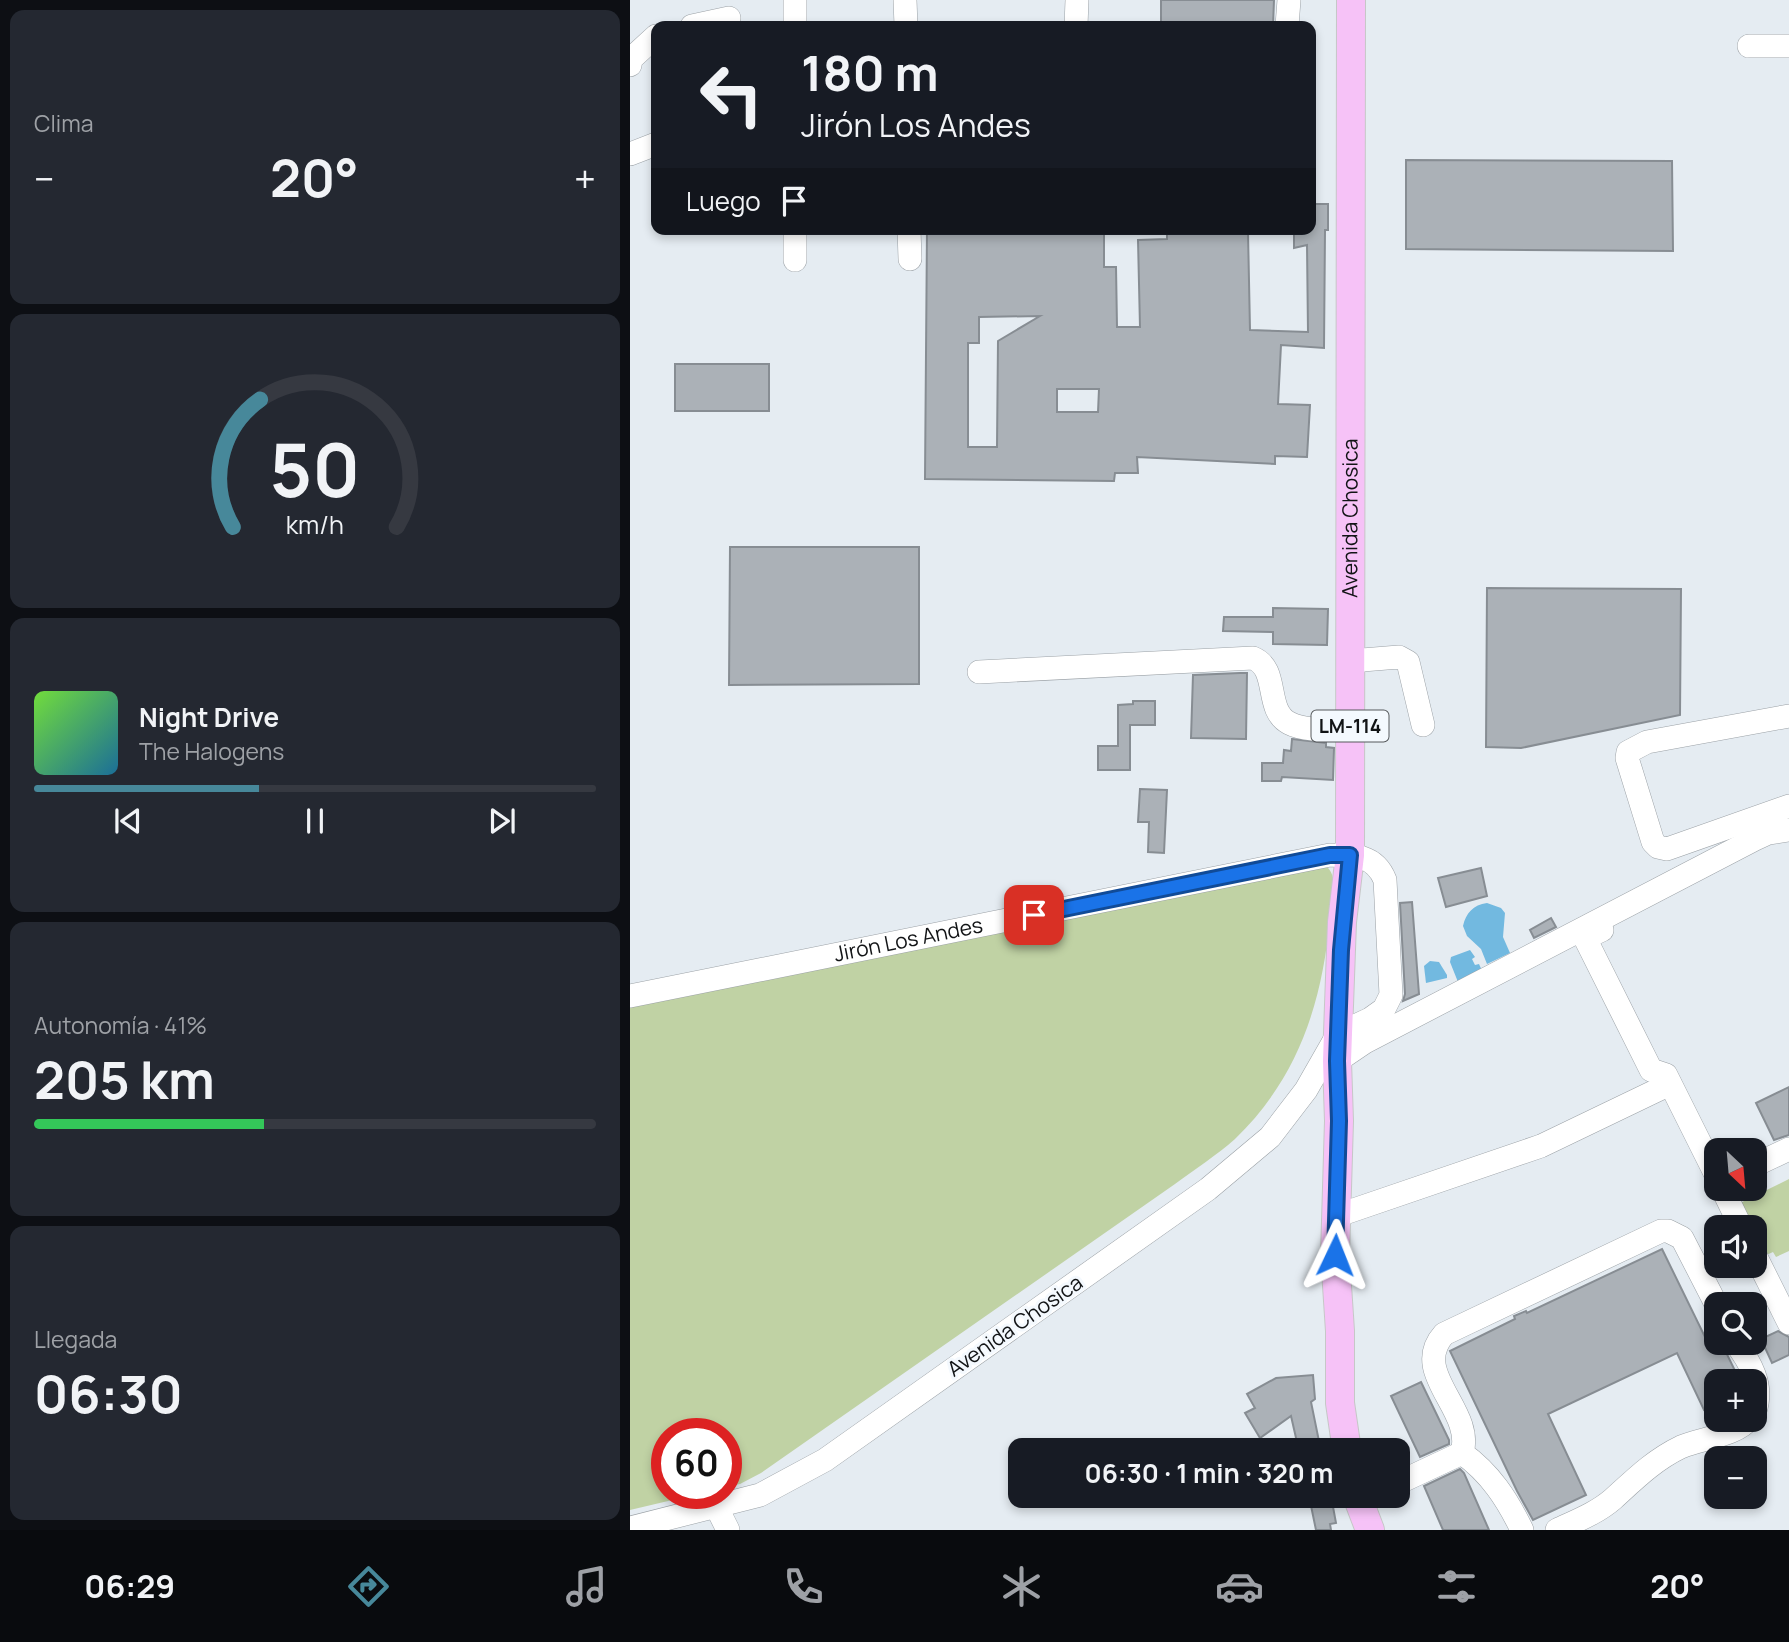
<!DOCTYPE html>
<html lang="es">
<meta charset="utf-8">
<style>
body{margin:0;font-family:Manrope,sans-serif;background:#242831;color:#f1f3f6;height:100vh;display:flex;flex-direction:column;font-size:26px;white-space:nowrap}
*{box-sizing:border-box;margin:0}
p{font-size:23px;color:#9ea1a6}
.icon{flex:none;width:38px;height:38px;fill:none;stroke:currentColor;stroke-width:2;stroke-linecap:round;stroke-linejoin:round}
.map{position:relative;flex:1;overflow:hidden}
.side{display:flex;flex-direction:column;gap:10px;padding:10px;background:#0d0f14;width:630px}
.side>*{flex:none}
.top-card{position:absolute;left:21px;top:21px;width:665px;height:214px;border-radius:14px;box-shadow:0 4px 10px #0003;background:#171b24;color:#f1f3f6;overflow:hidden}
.needle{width:46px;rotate:154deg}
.buttons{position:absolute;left:1074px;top:1138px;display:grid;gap:14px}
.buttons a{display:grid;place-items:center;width:63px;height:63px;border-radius:14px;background:#171b24;box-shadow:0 4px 10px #0003;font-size:35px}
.speed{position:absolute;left:21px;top:1418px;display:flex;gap:14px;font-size:35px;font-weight:700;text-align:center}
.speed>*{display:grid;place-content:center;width:91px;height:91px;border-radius:50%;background:#171b24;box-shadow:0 4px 10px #0003;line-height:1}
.speed .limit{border:10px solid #d22;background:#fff;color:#111}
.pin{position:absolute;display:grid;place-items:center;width:60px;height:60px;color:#fff;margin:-30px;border-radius:14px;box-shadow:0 4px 10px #0006}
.me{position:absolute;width:77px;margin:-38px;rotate:2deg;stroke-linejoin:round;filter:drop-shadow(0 0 5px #0008)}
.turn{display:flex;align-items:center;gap:24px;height:147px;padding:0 35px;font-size:32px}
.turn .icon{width:91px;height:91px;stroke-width:2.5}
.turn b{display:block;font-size:49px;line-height:60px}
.then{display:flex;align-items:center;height:66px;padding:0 35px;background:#0003;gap:14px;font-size:26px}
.big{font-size:52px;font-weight:700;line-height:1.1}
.side .card{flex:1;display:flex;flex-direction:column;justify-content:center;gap:10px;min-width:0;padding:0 24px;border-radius:14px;background:#242831}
.side .dial{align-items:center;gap:0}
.dial svg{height:182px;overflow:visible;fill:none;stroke:#363941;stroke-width:7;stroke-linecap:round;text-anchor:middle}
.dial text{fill:#f1f3f6;stroke:none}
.song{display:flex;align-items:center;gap:21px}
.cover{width:84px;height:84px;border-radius:10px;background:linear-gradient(135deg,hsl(100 70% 55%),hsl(200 70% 35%))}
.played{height:7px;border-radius:4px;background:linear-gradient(90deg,#47889a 40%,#363941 40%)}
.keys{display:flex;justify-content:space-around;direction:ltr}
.heat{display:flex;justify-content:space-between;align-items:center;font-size:38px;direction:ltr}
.charge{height:10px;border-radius:5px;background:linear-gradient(90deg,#34c759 41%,#363941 0)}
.trip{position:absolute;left:378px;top:1438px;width:402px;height:70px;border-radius:14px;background:#171b24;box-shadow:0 4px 10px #0003;font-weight:700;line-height:70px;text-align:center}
.dock{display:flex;height:112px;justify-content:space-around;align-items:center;background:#090b0e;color:#9ea1a6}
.dock .icon{width:49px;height:49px}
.dock .on{color:#47889a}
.dock b{font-size:32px;color:#f1f3f6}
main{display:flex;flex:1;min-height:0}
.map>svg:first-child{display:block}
</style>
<main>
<section class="side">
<div class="card"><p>Clima</p>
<div class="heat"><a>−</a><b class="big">20°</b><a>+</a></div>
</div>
<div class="card dial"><svg viewBox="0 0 100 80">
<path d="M14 69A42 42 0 1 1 86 69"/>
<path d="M14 69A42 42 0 0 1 26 13" stroke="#47889a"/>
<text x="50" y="56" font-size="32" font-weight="700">50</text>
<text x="50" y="72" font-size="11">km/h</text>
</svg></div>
<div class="card">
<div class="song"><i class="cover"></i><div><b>Night Drive</b><p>The Halogens</p></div></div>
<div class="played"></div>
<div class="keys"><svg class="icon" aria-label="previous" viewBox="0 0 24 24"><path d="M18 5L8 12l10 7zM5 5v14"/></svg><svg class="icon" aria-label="pause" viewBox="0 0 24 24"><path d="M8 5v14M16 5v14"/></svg><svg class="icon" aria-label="next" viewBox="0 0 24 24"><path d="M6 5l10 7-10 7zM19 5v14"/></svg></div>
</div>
<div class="card"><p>Autonomía · 41%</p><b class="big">205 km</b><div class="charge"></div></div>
<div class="card"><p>Llegada</p><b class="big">06:30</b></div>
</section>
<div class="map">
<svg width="1159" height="1530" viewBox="0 0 1159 1530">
<rect width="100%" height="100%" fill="#e5ecf2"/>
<!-- green -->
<g fill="#c0d2a4">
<path d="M697,867C709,877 701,903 700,918C692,1004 668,1078 605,1139C587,1155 565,1169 545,1184L131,1473L110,1484L96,1487V1433H37V1493H72L0,1510V1006Z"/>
<path d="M1159,1179V1251L1146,1257L1143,1252L1130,1258L1125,1248V1227H1115L1104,1206Z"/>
</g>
<!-- water -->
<g fill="#72b9e0">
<path d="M857,903L871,908L875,913L873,937L880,953L857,964L851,949L837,936L833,926C836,913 843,905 857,903Z"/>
<path d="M840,950L845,957L842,959L845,965L849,964L854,975L830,987L820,962L821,957Z"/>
<path d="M800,961L809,962L817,975V978L796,983L794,966Z"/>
</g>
<!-- building -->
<g fill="#abb1b7" stroke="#878d93" stroke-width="2" fill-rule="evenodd">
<path d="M531,0H644L643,26H531Z"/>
<path d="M776,160L1042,161L1043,251L776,249Z"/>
<path d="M681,204H698V230H695L694,348L651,345L648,404L680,405L677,457L645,456V464L507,457L508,473H485L484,481L295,479L297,229H474V267H486L487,327H510L508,240L537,239V233H565V231L618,232L620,330L678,332L677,245L664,248V229H681ZM410,316L368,341L367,447H338V343H349V317ZM427,389H469L468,412H427Z"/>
<rect x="45" y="364" width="94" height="47"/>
<path d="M100,547H289V684L99,685Z"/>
<path d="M857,588L1051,589L1050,715L891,748L856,747Z"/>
<path d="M643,608L698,609L697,645L643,644V632L593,631L594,617H643Z"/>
<path d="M610,673H617L616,739L561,738L563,675Z"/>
<path d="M503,701H525V725H500V770H468V746H488V705L503,704Z"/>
<path d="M662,739L696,743V747L704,748L703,780L652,777L651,781H632V763H653L654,750L661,751Z"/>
<path d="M510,789L537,790L534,853L518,852L519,822H508Z"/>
<path d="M851,868L857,896L816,907L808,878Z"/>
<path d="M782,902L789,994L773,1001L775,994L770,903Z"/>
<path d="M921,918L926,927L904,938L900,930Z"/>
<path d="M1159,1087V1135L1144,1140L1126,1103Z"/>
<path d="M1032,1249L1075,1337L1087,1332V1342H1091L1110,1381H1087V1404L1074,1410L1047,1353L918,1414L956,1495L903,1520L887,1491L820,1351L885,1319L884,1316L896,1311L897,1313Z"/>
<path d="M1148,1331L1159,1337V1355L1142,1363L1131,1339Z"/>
<path d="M683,1375L685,1399L681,1402L691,1451H669L661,1416L630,1438L615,1413L625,1408L617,1394L646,1378Z"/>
<path d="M791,1382L819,1440V1444L790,1457L761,1396Z"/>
<path d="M830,1469L834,1473L859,1530H813L794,1486Z"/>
<path d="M679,1496H701L706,1523L700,1524L701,1530H686Z"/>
</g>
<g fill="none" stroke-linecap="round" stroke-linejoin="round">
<defs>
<g id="minor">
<path d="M275,0L276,26"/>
<path d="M62,26L99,18"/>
<path d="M165,26V0"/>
<path d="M446,26L447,0"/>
<path d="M657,26L659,0"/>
<path d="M1119,46H1159"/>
<path d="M0,65L1,59L26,36"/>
<path d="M0,154L26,144"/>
<path d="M279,229L280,259"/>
<path d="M165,260V229"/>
<path d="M720,661L769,657L778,662L793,725"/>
<path d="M349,672L623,658C650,669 634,710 659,723C676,732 701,729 720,729"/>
<path d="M1159,716L1017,742L998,752L997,758L1023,842L1028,847L1037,849L1159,806"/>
<path d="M970,925L972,930L955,938L1021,1070L1036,1075L1087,1177"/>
<path id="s1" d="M0,996L700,855C725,855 745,855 755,880L761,995L754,1009L740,1019L708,1034L676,1090L640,1137L578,1189L195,1460L130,1495L0,1528"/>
<path d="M707,1061L735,1042L1125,839L1138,833L1159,830"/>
<path d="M1125,1165L1159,1149"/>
<path d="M1092,1188L1111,1227"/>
<path d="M706,1216L911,1146L1040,1084"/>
<path d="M1125,1255L1159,1323"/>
<path d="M1105,1342C1120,1362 1134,1385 1125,1411"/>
<path d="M768,1483L832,1453"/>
<path d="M86,1506L98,1530"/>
<path d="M892,1530C877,1499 860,1473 832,1453C845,1410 779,1373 814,1334L1031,1231H1038L1052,1238L1087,1306"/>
<path d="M927,1530C946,1521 967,1513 983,1499C1005,1479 1024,1460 1051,1447C1071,1438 1106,1436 1119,1419"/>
</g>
<g id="major">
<path id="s2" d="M717,1451L710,1403V1331L705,1255L709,1121L707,1061L712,922L720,855L721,0"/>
<path d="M727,1496L740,1530"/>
</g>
</defs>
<!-- minor casing -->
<use href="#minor" stroke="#9ba1a6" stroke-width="24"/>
<!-- major casing -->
<use href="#major" stroke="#c6c7c7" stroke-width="30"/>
<!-- minor -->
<use href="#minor" stroke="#fff" stroke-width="23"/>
<!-- major -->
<use href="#major" stroke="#f6c2f7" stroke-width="28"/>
</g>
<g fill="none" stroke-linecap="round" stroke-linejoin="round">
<defs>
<path id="route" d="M404,915L700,855H720L711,950L707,1061L709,1121L705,1255"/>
</defs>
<!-- route casing -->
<use href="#route" stroke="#114b97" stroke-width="18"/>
<!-- route -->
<use href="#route" stroke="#1a73e8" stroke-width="12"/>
</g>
<g text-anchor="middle" stroke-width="6" stroke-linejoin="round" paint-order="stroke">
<!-- shield labels -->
<rect fill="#f4f9fe" stroke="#56595c" stroke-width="2" x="681.5" y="710.5" width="77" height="31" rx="5"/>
<g font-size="19" font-weight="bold" fill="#121416">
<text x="720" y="733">LM-114</text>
</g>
<!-- street labels -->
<g font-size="21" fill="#121416" stroke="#f4f9fe">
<text dy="7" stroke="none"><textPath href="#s2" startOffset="934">Avenida Chosica</textPath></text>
<text dy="7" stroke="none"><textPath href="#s1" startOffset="284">Jirón Los Andes</textPath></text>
<text transform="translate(385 1326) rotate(-35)" y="7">Avenida Chosica</text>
</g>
</g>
</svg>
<div class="buttons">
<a><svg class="needle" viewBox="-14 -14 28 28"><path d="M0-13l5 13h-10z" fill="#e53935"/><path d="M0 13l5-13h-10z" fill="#9ea1a6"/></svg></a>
<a><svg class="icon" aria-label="sound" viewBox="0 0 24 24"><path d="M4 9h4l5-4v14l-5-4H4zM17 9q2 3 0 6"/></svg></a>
<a><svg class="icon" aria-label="search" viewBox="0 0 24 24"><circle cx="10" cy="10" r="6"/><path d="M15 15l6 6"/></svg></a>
<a>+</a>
<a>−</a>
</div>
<div class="speed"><div class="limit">60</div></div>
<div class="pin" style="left:404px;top:915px;background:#d93025"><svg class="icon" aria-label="arrive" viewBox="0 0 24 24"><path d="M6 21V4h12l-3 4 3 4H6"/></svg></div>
<svg class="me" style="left:705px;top:1255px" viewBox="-20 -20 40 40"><path d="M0-17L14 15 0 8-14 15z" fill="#1a73e8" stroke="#fff" stroke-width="4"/></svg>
<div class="trip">06:30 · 1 min · 320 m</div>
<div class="top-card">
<div class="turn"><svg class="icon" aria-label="left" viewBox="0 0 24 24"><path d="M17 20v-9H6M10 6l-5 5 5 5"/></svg><div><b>180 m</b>Jirón Los Andes</div></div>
<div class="then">Luego<svg class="icon" aria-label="arrive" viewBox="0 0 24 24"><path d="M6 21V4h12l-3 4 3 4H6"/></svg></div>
</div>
</div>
</main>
<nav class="dock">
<b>06:29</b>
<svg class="icon on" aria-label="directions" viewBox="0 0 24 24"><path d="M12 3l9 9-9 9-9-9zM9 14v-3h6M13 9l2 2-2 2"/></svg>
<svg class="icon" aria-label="music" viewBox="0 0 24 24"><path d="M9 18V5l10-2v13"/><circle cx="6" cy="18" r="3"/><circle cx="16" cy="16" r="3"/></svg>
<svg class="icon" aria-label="phone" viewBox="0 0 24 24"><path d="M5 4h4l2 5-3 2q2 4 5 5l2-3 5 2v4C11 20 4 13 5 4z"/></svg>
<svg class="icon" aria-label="climate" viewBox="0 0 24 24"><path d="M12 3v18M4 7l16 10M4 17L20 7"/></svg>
<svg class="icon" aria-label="car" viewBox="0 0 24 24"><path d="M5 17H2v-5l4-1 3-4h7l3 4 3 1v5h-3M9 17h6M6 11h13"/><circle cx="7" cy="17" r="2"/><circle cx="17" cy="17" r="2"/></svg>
<svg class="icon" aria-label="filters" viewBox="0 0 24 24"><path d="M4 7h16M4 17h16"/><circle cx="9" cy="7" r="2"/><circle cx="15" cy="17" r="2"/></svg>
<b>20°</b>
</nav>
